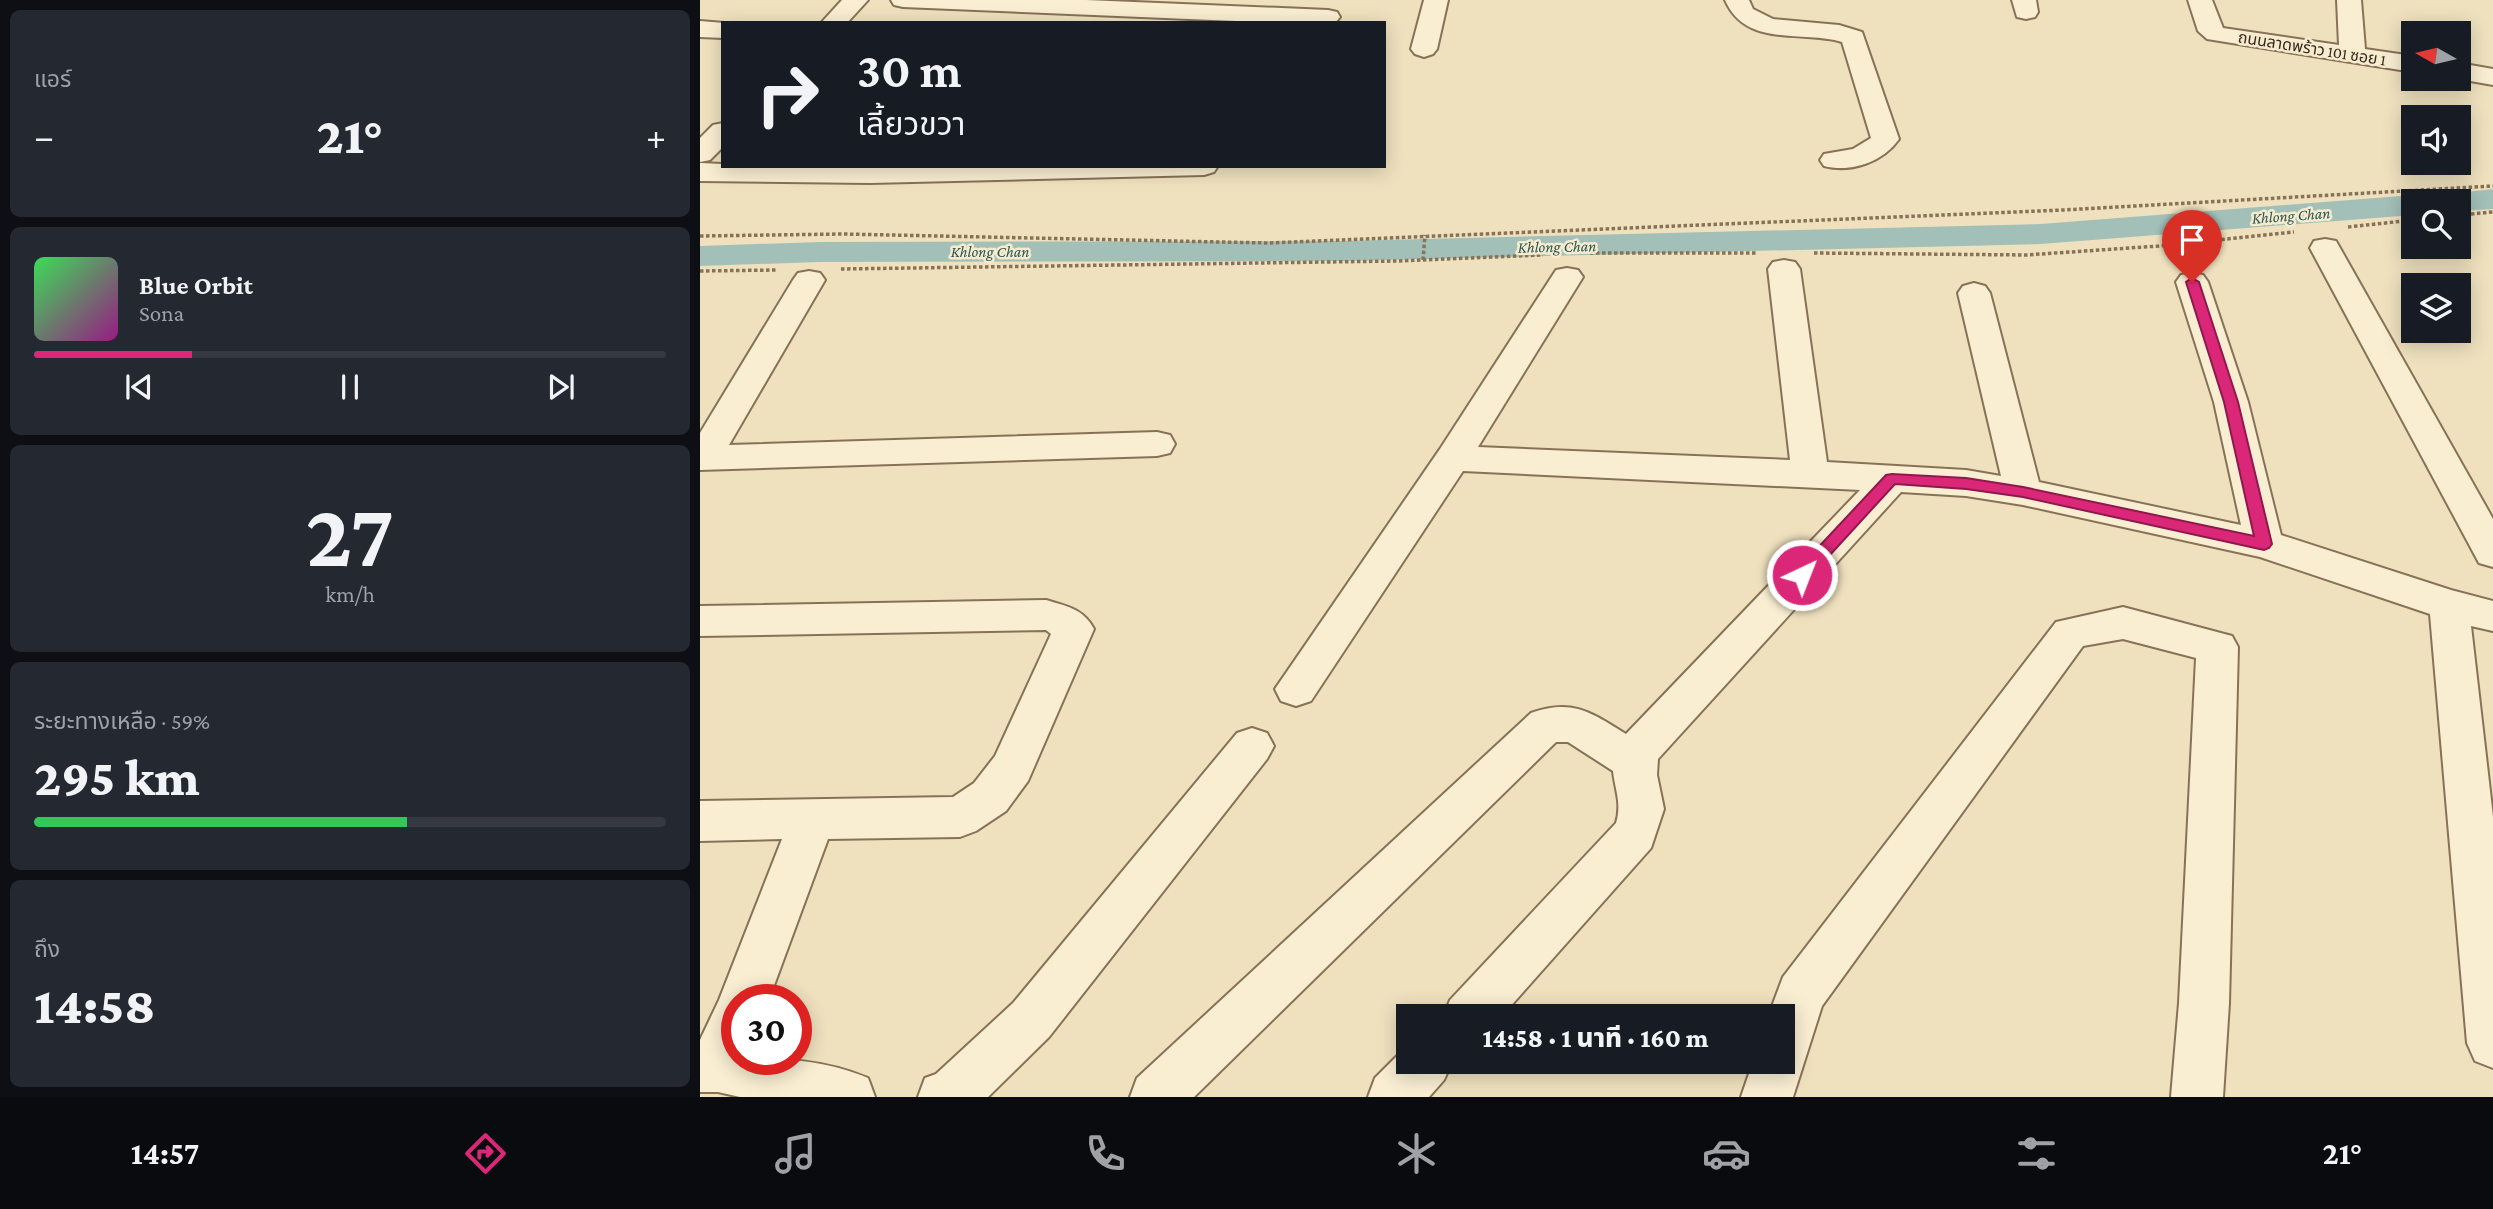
<!DOCTYPE html>
<html lang="th">
<meta charset="utf-8">
<style>
body{margin:0;font-family:"Crimson Pro","Noto Sans Thai",serif;background:#242831;color:#f1f3f6;height:100vh;display:flex;flex-direction:column;font-size:26px;white-space:nowrap}
*{box-sizing:border-box;margin:0}
p{font-size:23px;color:#9ea1a6}
.icon{flex:none;width:38px;height:38px;fill:none;stroke:currentColor;stroke-width:2;stroke-linecap:round;stroke-linejoin:round}
.map{position:relative;flex:1;overflow:hidden}
.sheet{display:flex;flex-direction:column;gap:10px;padding:10px;background:#0d0f14;width:700px}
.sheet>*{flex:none}
.banner{position:absolute;left:21px;top:21px;width:665px;height:147px;border-radius:0px;box-shadow:0 4px 18px #0003;background:#171b24;color:#f1f3f6;overflow:hidden}
.needle{width:46px;rotate:278deg}
.controls{position:absolute;left:1701px;top:21px;display:grid;gap:14px}
.controls a{display:grid;place-items:center;width:70px;height:70px;border-radius:0px;background:#171b24;box-shadow:0 4px 18px #0003;font-size:35px}
.speed{position:absolute;left:21px;top:984px;display:flex;gap:14px;font-size:35px;font-weight:700;text-align:center}
.speed>*{display:grid;place-content:center;width:91px;height:91px;border-radius:50%;background:#171b24;box-shadow:0 4px 18px #0003;line-height:1}
.speed .limit{border:10px solid #d22;background:#fff;color:#111}
.pin{position:absolute;display:grid;place-items:center;width:60px;height:60px;color:#fff;margin:-72px -30px;border-radius:50% 50% 50% 0;rotate:-45deg;box-shadow:0 0 7px #0007}
.pin .icon{rotate:45deg}
.me{position:absolute;width:77px;margin:-38px;rotate:43deg;stroke-linejoin:round;filter:drop-shadow(0 0 5px #0008)}
.turn{display:flex;align-items:center;gap:24px;height:147px;padding:0 21px;font-size:32px}
.turn .icon{width:91px;height:91px;stroke-width:2.5}
.turn b{display:block;font-size:49px;line-height:60px}
.big{font-size:52px;font-weight:800;line-height:1.1}
.sheet .widget{flex:1;display:flex;flex-direction:column;justify-content:center;gap:10px;min-width:0;padding:0 24px;border-radius:10px;background:#242831}
.sheet .dial{align-items:center;gap:0}
.dial b{font-size:91px;line-height:1}
.song{display:flex;align-items:center;gap:21px}
.cover{width:84px;height:84px;border-radius:10px;background:linear-gradient(135deg,hsl(130 70% 55%),hsl(310 70% 35%))}
.played{height:7px;border-radius:4px;background:linear-gradient(90deg,#db2777 25%,#363941 25%)}
.keys{display:flex;justify-content:space-around;direction:ltr}
.heat{display:flex;justify-content:space-between;align-items:center;font-size:38px;direction:ltr}
.charge{height:10px;border-radius:5px;background:linear-gradient(90deg,#34c759 59%,#363941 0)}
.trip{position:absolute;left:696px;top:1004px;width:399px;height:70px;border-radius:0px;background:#171b24;box-shadow:0 4px 18px #0003;font-weight:800;line-height:70px;text-align:center}
.tab-bar{display:flex;height:112px;justify-content:space-around;align-items:center;background:#090b0e;color:#9ea1a6}
.tab-bar .icon{width:49px;height:49px}
.tab-bar .selected{color:#db2777}
.tab-bar b{font-size:32px;color:#f1f3f6}
main{display:flex;flex:1;min-height:0}
.map>svg:first-child{display:block}
</style>
<main>
<section class="sheet">
<div class="widget"><p>แอร์</p>
<div class="heat"><a>−</a><b class="big">21°</b><a>+</a></div>
</div>
<div class="widget">
<div class="song"><i class="cover"></i><div><b>Blue Orbit</b><p>Sona</p></div></div>
<div class="played"></div>
<div class="keys"><svg class="icon" aria-label="previous" viewBox="0 0 24 24"><path d="M18 5L8 12l10 7zM5 5v14"/></svg><svg class="icon" aria-label="pause" viewBox="0 0 24 24"><path d="M8 5v14M16 5v14"/></svg><svg class="icon" aria-label="next" viewBox="0 0 24 24"><path d="M6 5l10 7-10 7zM19 5v14"/></svg></div>
</div>
<div class="widget dial"><b>27</b><p>km/h</p></div>
<div class="widget"><p>ระยะทางเหลือ · 59%</p><b class="big">295 km</b><div class="charge"></div></div>
<div class="widget"><p>ถึง</p><b class="big">14:58</b></div>
</section>
<div class="map">
<svg width="1793" height="1097" viewBox="0 0 1793 1097">
<rect width="100%" height="100%" fill="#efe1be"/>
<g fill="none" stroke-linecap="round" stroke-linejoin="round">
<!-- canal -->
<g fill="#a2c0b8" fill-rule="evenodd">
<path d="M1793,189V209L1759,211V201H1743L1748,194Z"/>
<path d="M1713,195L1727,201H1713V215L1341,244L642,261L120,262L0,266V246L120,242L642,241L1341,224Z"/>
</g>
<defs>
<g id="minor">
<path d="M142,0H168L147,23H121Z"/>
<path d="M191,0H386L628,10L637,12L640,17L635,23H587L203,7L194,5Z"/>
<path d="M724,0H748L737,49L733,54L724,57L715,54L711,49Z"/>
<path d="M1025,0H1049L1053,9L1073,19L1139,25L1162,32L1199,139C1183,162 1151,173 1124,166L1120,160L1124,154L1153,149L1171,138L1142,42C1100,30 1046,48 1025,0Z"/>
<path d="M1312,0H1336L1338,12L1335,17L1326,19L1317,17Z"/>
<path d="M1488,0H1512L1523,28L1639,45L1637,0H1661L1665,49L1713,56V72L1507,39L1498,31Z"/>
<path d="M0,21L24,23L23,38L0,37Z"/>
<path d="M1759,63L1793,69V85L1759,79Z"/>
<path d="M23,123V147L10,160L0,162V138L13,125Z"/>
<path d="M0,163L23,164V166H518L514,172L504,175L170,183L0,181Z"/>
<path d="M1625,239L1636,241L1640,248L1793,519V567L1779,563L1610,248L1614,241Z"/>
<path d="M1084,260L1095,262L1100,269L1127,462L1266,470L1301,476L1258,293L1263,286L1274,283L1285,286L1290,293L1339,482L1541,525L1514,402L1476,282L1481,275L1492,273L1503,275L1508,282L1548,402L1581,535L1751,590L1793,601V631L1771,626L1793,817V1068L1775,1061L1767,1043L1730,614L1560,557L1323,505L1266,496L1201,492L958,759L957,775L964,809L951,848L801,1017H743L750,1000L916,823C922,803 915,790 913,771L868,742H856L494,1097H430L437,1078L831,713C873,698 892,713 926,734L1160,490L763,471L611,701L596,706L581,701L575,689L740,449L856,270L867,268L878,270L883,277L778,447L1090,460L1068,269L1073,262Z"/>
<path d="M109,271L120,273L125,280L29,445L457,432L470,435L475,444L470,453L457,456L0,470V433L93,280L98,273Z"/>
<path d="M346,600C366,606 384,609 394,629L328,781L306,811L276,831L260,837L128,839L69,999H37V1059C85,1059 122,1059 168,1078L175,1097H40L18,1092H0V1040L19,1000L82,839L0,841V801L253,797L274,783L295,756L351,634L346,630L0,636V606Z"/>
<path d="M1423,607L1532,636L1538,647L1529,1003L1523,1097H1471L1479,1003L1496,658L1423,639L1383,646L1122,1006L1093,1097H1041L1053,1062H1083V1017H1068L1083,977L1356,622Z"/>
<path d="M552,728L567,733L574,746L567,759L349,1037L288,1097H218L225,1078L236,1074L313,1003L537,733Z"/>
<path d="M709,1044V1062H752L744,1080L729,1097H668L675,1078Z"/>
</g>
</defs>
<!-- minor casing -->
<use href="#minor" stroke="#877257" stroke-width="4"/>
<!-- path -->
<g stroke="#877257" stroke-width="3.5" stroke-dasharray="3.5 2.5" stroke-linecap="butt">
<path d="M1759,215L1793,212"/>
<path d="M1648,227L1713,220"/>
<path d="M0,236L144,234L568,243L1363,210L1793,186"/>
<path d="M890,253H1056"/>
<path d="M1114,253L1326,255L1459,246L1594,232"/>
<path d="M723,260L725,235"/>
<path d="M141,269L696,261L843,255"/>
<path d="M0,271L76,270"/>
</g>
<!-- minor -->
<use href="#minor" fill="#f9eed2" fill-rule="evenodd"/>
</g>
<!-- route -->
<path fill="#db2777" stroke="#8e194d" stroke-width="2" d="M1492,278L1499,282L1538,402L1572,544L1569,548L1564,550L1323,497L1266,489L1195,484L1108,579H1096L1094,575L1096,571L1186,475L1192,474L1266,478L1323,487L1554,536L1524,402L1486,282Z"/>
<g text-anchor="middle" stroke-width="5" stroke-linejoin="round" paint-order="stroke">
<!-- far-street labels -->
<g font-size="16" fill="#36291c" stroke="#f6ebce">
<text transform="translate(1612 48) rotate(9)" y="6">ถนนลาดพร้าว 101 ซอย 1</text>
</g>
<!-- far-water labels -->
<g font-size="16" font-style="italic" fill="#2a5755" stroke="#f6ebce">
<text transform="translate(1591 215) rotate(-4)" y="6">Khlong Chan</text>
<text transform="translate(857 246) rotate(-1)" y="6">Khlong Chan</text>
<text x="290" y="257">Khlong Chan</text>
</g>
</g>
</svg>
<div class="controls">
<a><svg class="needle" viewBox="-14 -14 28 28"><path d="M0-13l5 13h-10z" fill="#e53935"/><path d="M0 13l5-13h-10z" fill="#9ea1a6"/></svg></a>
<a><svg class="icon" aria-label="sound" viewBox="0 0 24 24"><path d="M4 9h4l5-4v14l-5-4H4zM17 9q2 3 0 6"/></svg></a>
<a><svg class="icon" aria-label="search" viewBox="0 0 24 24"><circle cx="10" cy="10" r="6"/><path d="M15 15l6 6"/></svg></a>
<a><svg class="icon" aria-label="layers" viewBox="0 0 24 24"><path d="M12 4l9 5-9 5-9-5zM3 14l9 5 9-5"/></svg></a>
</div>
<div class="speed"><div class="limit">30</div></div>
<div class="pin" style="left:1492px;top:282px;background:#d93025"><svg class="icon" aria-label="arrive" viewBox="0 0 24 24"><path d="M6 21V4h12l-3 4 3 4H6"/></svg></div>
<svg class="me" style="left:1102px;top:575px" viewBox="-20 -20 40 40"><circle r="17" fill="#db2777" stroke="#fff" stroke-width="3"/><path d="M0-11L8 9 0 5-8 9z" fill="#fff"/></svg>
<div class="trip">14:58 · 1 นาที · 160 m</div>
<div class="banner">
<div class="turn"><svg class="icon" aria-label="right" viewBox="0 0 24 24"><path d="M7 20v-9h11M14 6l5 5-5 5"/></svg><div><b>30 m</b>เลี้ยวขวา</div></div>
</div>
</div>
</main>
<nav class="tab-bar">
<b>14:57</b>
<svg class="icon selected" aria-label="directions" viewBox="0 0 24 24"><path d="M12 3l9 9-9 9-9-9zM9 14v-3h6M13 9l2 2-2 2"/></svg>
<svg class="icon" aria-label="music" viewBox="0 0 24 24"><path d="M9 18V5l10-2v13"/><circle cx="6" cy="18" r="3"/><circle cx="16" cy="16" r="3"/></svg>
<svg class="icon" aria-label="phone" viewBox="0 0 24 24"><path d="M5 4h4l2 5-3 2q2 4 5 5l2-3 5 2v4C11 20 4 13 5 4z"/></svg>
<svg class="icon" aria-label="climate" viewBox="0 0 24 24"><path d="M12 3v18M4 7l16 10M4 17L20 7"/></svg>
<svg class="icon" aria-label="car" viewBox="0 0 24 24"><path d="M5 17H2v-5l4-1 3-4h7l3 4 3 1v5h-3M9 17h6M6 11h13"/><circle cx="7" cy="17" r="2"/><circle cx="17" cy="17" r="2"/></svg>
<svg class="icon" aria-label="filters" viewBox="0 0 24 24"><path d="M4 7h16M4 17h16"/><circle cx="9" cy="7" r="2"/><circle cx="15" cy="17" r="2"/></svg>
<b>21°</b>
</nav>
